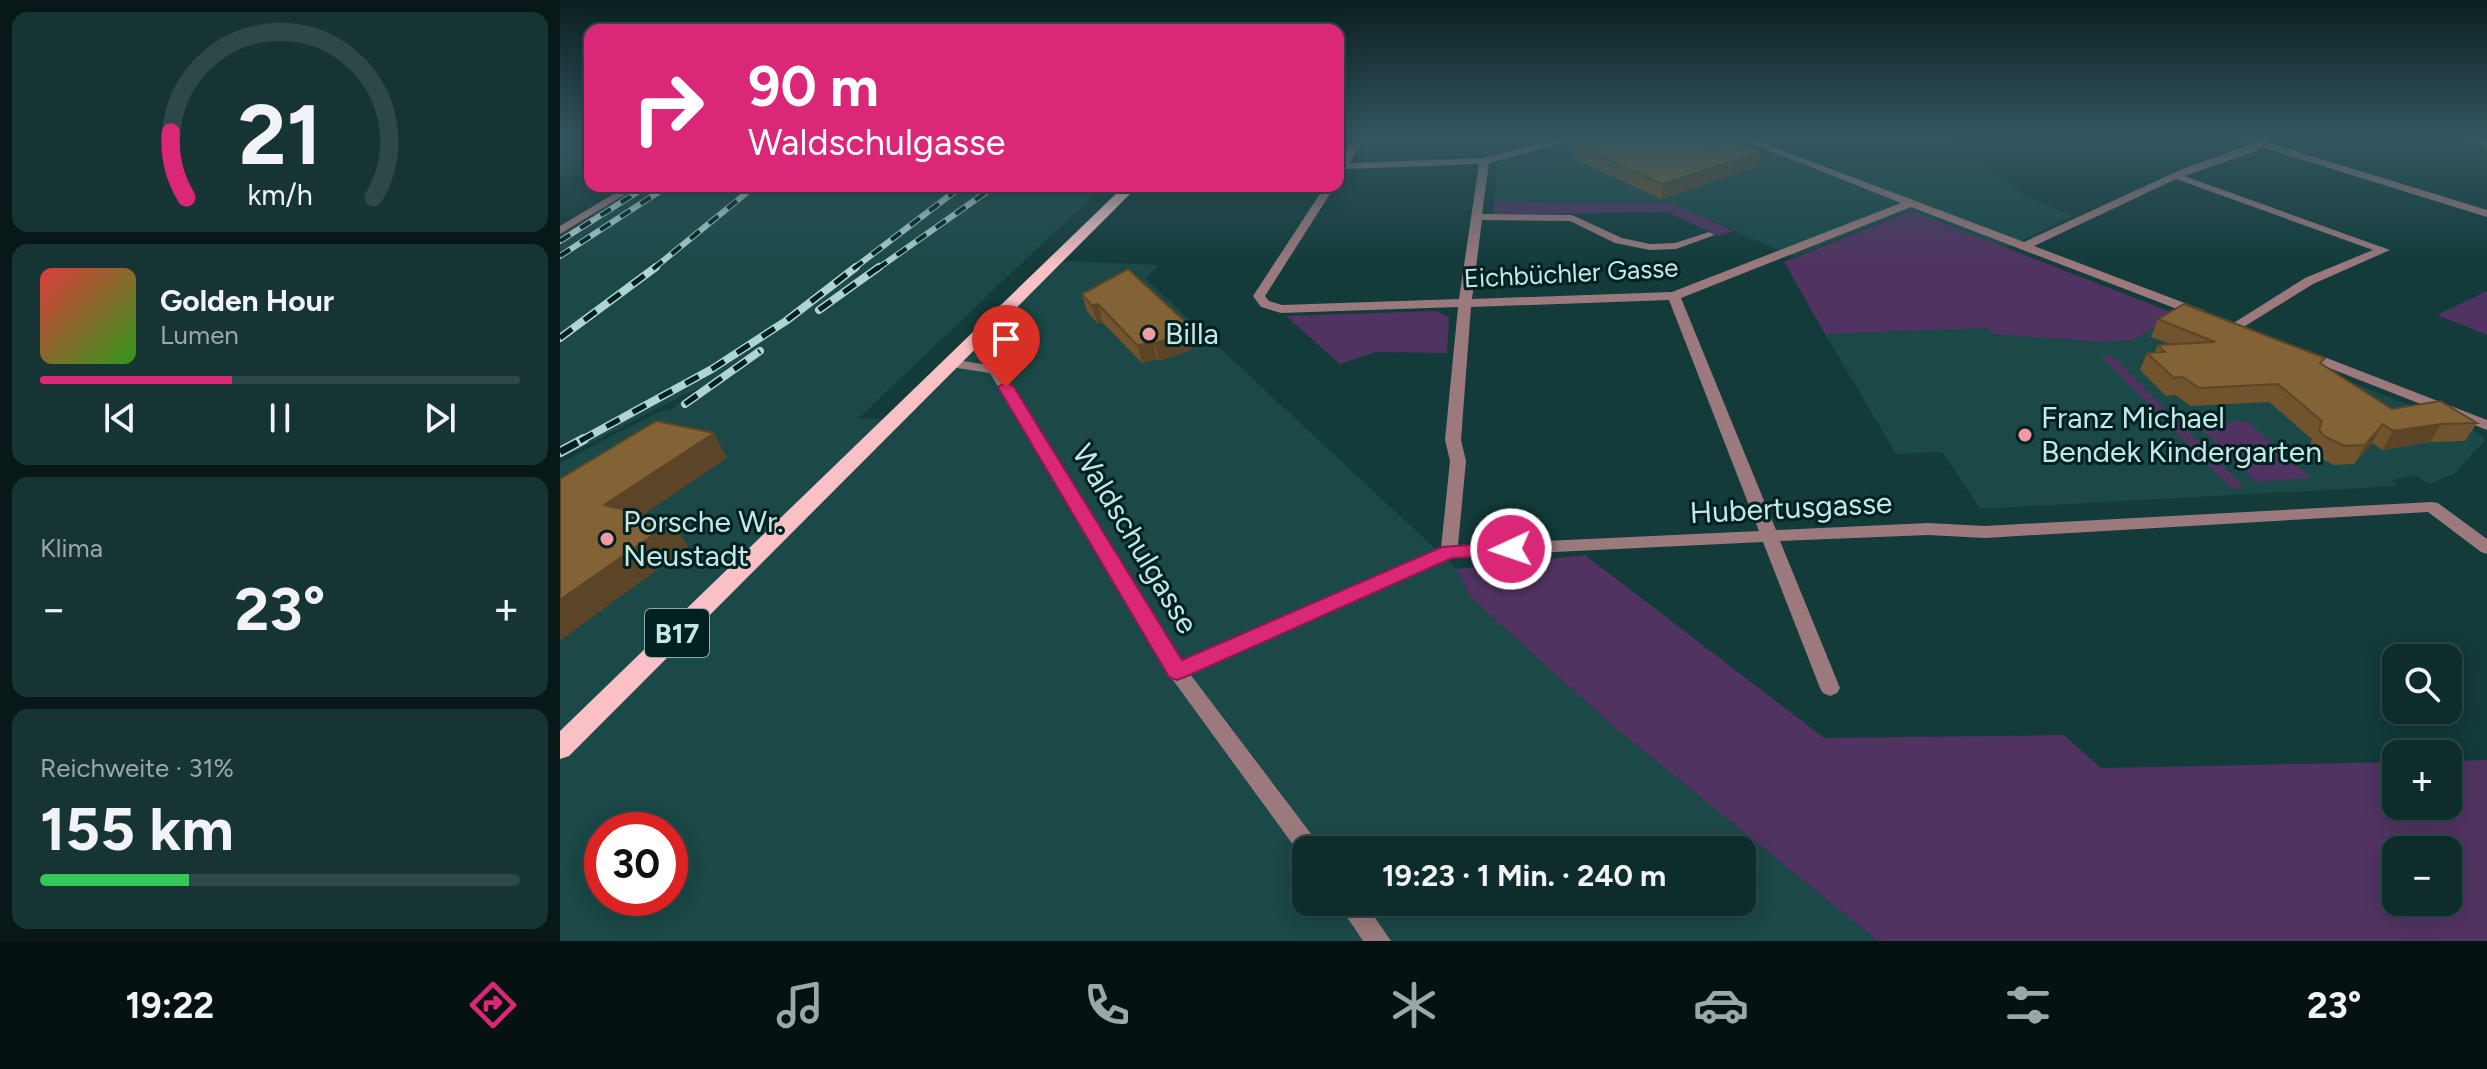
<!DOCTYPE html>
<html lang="de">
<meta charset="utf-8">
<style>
body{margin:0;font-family:Figtree,sans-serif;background:#173434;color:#f1f3f6;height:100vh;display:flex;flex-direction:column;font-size:30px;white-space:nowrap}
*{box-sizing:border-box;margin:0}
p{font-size:26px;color:#9ba7a9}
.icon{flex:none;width:44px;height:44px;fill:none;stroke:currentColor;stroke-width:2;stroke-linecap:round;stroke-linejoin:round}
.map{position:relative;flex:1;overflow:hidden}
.panel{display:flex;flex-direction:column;gap:12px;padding:12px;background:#081818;width:560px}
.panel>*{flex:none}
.guide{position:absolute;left:24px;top:24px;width:760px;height:168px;border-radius:16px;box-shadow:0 4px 20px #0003,0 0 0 2px #2e4848;background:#db2777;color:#fff;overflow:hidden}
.buttons{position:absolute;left:1822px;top:644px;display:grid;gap:16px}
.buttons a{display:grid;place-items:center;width:80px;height:80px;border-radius:16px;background:#0e2c2c;box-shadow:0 4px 20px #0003,0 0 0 2px #2e4848;font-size:40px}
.speed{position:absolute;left:24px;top:812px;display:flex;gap:16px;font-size:40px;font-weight:700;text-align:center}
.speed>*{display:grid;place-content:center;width:104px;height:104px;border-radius:50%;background:#0e2c2c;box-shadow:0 4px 20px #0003,0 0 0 2px #2e4848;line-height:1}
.speed .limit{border:12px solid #d22;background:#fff;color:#111}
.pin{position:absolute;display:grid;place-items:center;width:68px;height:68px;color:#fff;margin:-82px -34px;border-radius:50% 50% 50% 0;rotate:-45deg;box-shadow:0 0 8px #0007}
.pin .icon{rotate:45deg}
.me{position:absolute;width:88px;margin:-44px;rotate:267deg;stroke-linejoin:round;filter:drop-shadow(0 0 6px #0008)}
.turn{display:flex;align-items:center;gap:28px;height:168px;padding:0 32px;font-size:36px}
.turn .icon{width:104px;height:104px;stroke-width:2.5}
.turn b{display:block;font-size:56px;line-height:68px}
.big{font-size:60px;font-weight:700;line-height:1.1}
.panel .card{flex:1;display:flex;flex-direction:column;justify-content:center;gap:12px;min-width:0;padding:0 28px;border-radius:16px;background:#173434}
.panel .dial{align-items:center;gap:0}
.dial svg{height:208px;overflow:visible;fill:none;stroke:#2e4848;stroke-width:7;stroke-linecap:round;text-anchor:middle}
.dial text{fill:#f1f3f6;stroke:none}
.song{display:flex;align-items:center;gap:24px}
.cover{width:96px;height:96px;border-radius:12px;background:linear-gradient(135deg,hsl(0 70% 55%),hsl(110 70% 35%))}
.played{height:8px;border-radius:4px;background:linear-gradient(90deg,#db2777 40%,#2e4848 40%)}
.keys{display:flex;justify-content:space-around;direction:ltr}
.heat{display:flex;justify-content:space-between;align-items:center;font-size:44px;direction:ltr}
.charge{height:12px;border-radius:6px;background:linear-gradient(90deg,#34c759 31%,#2e4848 0)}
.trip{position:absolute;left:732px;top:836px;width:464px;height:80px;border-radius:16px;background:#0e2c2c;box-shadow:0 4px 20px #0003,0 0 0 2px #2e4848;font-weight:700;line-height:80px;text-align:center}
.tabs{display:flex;height:128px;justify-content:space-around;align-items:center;background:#061212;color:#9ba7a9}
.tabs .icon{width:56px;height:56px}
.tabs .active{color:#db2777}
.tabs b{font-size:36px;color:#f1f3f6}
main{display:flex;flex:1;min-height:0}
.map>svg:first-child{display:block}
</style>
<main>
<section class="panel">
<div class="card dial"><svg viewBox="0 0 100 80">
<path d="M14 69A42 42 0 1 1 86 69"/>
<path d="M14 69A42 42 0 0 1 8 44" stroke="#db2777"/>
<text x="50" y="56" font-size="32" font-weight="700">21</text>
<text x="50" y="72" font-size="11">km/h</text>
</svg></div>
<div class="card">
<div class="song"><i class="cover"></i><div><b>Golden Hour</b><p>Lumen</p></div></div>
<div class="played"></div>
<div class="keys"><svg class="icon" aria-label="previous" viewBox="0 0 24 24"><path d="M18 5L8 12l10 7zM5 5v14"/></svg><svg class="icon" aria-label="pause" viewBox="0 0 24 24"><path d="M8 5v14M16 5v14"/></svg><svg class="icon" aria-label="next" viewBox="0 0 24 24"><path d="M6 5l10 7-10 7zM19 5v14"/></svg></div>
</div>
<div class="card"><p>Klima</p>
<div class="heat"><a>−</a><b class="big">23°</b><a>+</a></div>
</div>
<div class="card"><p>Reichweite · 31%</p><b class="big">155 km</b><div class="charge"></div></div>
</section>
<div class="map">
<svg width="1927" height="941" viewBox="0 0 1927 941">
<rect width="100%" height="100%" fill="#123b3a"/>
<!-- built -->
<g fill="#1a4947" fill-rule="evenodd">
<path d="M0,135H30V175L0,176Z"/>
<path d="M813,135H1390L1465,196L1513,216L1446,248L1350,211L1234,257L1112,203L934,202L937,166L924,155L797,160Z"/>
<path d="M80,186H543L299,418L329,419L505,261L598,265L586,279L897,569L910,597L1054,727L1318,941H0V463L98,412L111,409L144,385L0,459V235ZM42,830H110V898H42ZM746,850H1182V902H746Z"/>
<path d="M1616,314L1911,429L1922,436L1924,441L1894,474L1869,484L1856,476L1832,480L1838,486L1420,509L1382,452L1336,454L1265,334L1427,328L1432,334L1540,342L1573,340Z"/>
</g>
<!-- green -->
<g fill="#513361" fill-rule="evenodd">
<path d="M934,202L1112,203L1174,231L1159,236L1107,212L937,215L933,213Z"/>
<path d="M1351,211L1616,314L1573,340L1540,342L1432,334L1427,328L1265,334L1224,262Z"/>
<path d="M1927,291V335L1877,315Z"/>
<path d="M875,311L889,317L887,353L816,352L780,364L726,316Z"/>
<path d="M1551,355L1684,487L1671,488L1541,356Z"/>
<path d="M1687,421L1751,478L1696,482L1636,424Z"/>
<path d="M1025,555L1264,738L1504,735L1541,768L1836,762V806H1888V761L1927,760V941H1318L1054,727L910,597L897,569ZM1836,850H1888V902H1836Z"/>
</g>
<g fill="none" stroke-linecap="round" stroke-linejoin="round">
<!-- minor -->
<g fill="#9b797c" fill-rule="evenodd">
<path d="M797,135H807L790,163L924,158L1013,135H1026L1025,137L929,163L922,214L1012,215L1062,238L1090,244L1115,243L1149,232L1155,235L1116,249L1090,250L1055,243L1010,221L922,220L912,299L1112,292L1341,203L1170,135H1181L1464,242L1622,169L1693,144L1669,135H1681L1698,140L1706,135H1718L1706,142L1927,210V217L1701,147L1697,151L1624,176L1830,250L1753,284L1677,331L1672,330V324L1745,278L1813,250L1616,179L1474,246L1643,310V316L1638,317L1351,207L1121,298L1216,530L1368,523L1425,526L1872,502L1878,503L1927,539V554L1921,552L1868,512L1425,538L1368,535L1220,541L1280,688L1277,693L1270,696L1263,693L1260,688L1203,542L892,557L630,674L758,843L762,850H746V859L742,857L610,676L430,373L391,367L384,363L391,359L440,367L621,661L881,548L890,461L885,440L898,307L721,313L701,307L693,296L765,186H775L705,296L709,301L722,305L899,299L919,164L786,169L778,177V163ZM1109,300L1199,531L898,545L906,461L901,440L911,307Z"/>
<path d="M1891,135H1905L1927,140V146Z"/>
<path d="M67,186H79L0,234V226Z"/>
<path d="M1746,350L1927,420V430L1741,357L1739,354L1741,351Z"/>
<path d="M777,902H804L831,941H803Z"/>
</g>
<!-- primary -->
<path fill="#f9c1c6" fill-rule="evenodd" d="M564,186H578L9,756L0,759V731Z"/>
<defs>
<g id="rail-far2">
<path d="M0,241L87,186"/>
<path d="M0,256L108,186"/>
<path d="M93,269L195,186"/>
<path d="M293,269L402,186"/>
<path d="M317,269L435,186"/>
</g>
<g id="rail-far1">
<path d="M259,310L319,267"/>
<path d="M0,338L96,267"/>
<path d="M125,404L200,351"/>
<path d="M20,441L152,369L226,321L296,267"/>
</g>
<path id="rail" d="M0,452L24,439"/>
</defs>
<!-- rail-far2 casing -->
<use href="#rail-far2" stroke="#b0d4d2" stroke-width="6"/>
<!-- rail-far1 casing -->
<use href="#rail-far1" stroke="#b0d4d2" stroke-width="8"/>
<!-- rail casing -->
<use href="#rail" stroke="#b0d4d2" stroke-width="10"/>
<!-- rail-far2 -->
<use href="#rail-far2" stroke="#012120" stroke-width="4" stroke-dasharray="12" stroke-linecap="butt"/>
<!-- rail-far1 -->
<use href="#rail-far1" stroke="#012120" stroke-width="5" stroke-dasharray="15" stroke-linecap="butt"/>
<!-- rail -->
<use href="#rail" stroke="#012120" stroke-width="7" stroke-dasharray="20" stroke-linecap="butt"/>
</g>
<!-- wall -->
<g fill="#71542e">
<path d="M1013,144L1199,166L1101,199L1012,158Z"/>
<path d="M522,294L632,328L635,346L630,347L631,350L599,361L597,359L582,363L542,322L537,323L527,311Z"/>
<path d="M1598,319L1762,365L1832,409L1917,423L1905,441L1870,442L1822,450L1812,443L1794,464L1774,465L1754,455L1749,449L1752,439L1709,402L1631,406L1615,395L1606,396L1580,370L1587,353L1595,352L1598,345L1610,344L1591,337Z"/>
</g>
<!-- shaded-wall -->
<g fill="#5c4526">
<path d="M1201,152L1199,166L1101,199L1102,184Z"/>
<path d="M538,304L542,322L537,323L532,306Z"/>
<path d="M632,328L635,346L630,347L631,350L599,361L595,343Z"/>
<path d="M593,341L597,359L582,363L578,346Z"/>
<path d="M1823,424L1812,443L1794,464L1805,445Z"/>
<path d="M1881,424L1870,442L1822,450L1833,431Z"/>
<path d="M154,433L167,458L61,530L44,505Z"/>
<path d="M113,521L128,547L0,641V600Z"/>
</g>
<!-- building -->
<g fill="#836236" stroke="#5c4526" stroke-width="2">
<path d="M1045,135H1126L1151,145L1169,140L1201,152L1102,184L1013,144Z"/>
<path d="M568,269L632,328L624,331L627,333L595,343L593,341L578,346L538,304L532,306L522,294Z"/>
<path d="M1624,304L1765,358L1760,363L1832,409L1880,401L1917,423L1881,424L1833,431L1823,424L1805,445L1784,446L1764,436L1759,430L1762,421L1718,384L1639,388L1623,377L1614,378L1587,353L1605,352L1598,345L1655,342L1598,319Z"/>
<path d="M96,421L154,433L44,505L113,521L0,600V479Z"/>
</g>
<!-- sky -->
<linearGradient id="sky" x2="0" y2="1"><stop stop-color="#0a2020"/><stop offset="0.51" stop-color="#335560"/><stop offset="1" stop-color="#335560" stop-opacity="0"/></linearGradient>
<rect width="1927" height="266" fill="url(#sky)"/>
<!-- route -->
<path fill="#db2777" stroke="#8e194d" stroke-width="2" d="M446,382L454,387L622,660L882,547L951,542L961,549L951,555L892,558L625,677L617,680L609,677L438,387Z"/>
<!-- markers -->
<g fill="#f49aa4" stroke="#012120" stroke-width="3">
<circle cx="589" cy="334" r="8"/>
<circle cx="1465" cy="435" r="8"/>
<circle cx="47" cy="539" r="8"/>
</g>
<g text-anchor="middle" stroke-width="6" stroke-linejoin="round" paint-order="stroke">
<!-- far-street labels -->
<g font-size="26" fill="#c5e8e6" stroke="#012120">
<text transform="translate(1011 273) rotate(-3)" y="9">Eichbüchler Gasse</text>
</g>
<!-- shield labels -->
<rect fill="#012120" stroke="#8aacab" stroke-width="2" x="85" y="609" width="64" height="48" rx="6"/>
<g font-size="28" font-weight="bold" fill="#c5e8e6">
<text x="117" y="643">B17</text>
</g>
<!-- poi labels -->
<g font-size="30" fill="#c5e8e6" stroke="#012120" text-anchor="start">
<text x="605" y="344">Billa</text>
<text x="1481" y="428">Franz Michael<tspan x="1481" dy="34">Bendek Kindergarten</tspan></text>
<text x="63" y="532">Porsche Wr.<tspan x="63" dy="34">Neustadt</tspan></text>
</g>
<!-- street labels -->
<g font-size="30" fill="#c5e8e6" stroke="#012120">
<text transform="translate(1231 508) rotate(-3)" y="10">Hubertusgasse</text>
<text transform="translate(575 539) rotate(59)" y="10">Waldschulgasse</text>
</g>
</g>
</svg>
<div class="buttons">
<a><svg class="icon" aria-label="search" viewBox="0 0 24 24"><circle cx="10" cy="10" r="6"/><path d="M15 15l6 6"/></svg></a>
<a>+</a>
<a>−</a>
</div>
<div class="speed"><div class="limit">30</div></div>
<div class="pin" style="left:446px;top:387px;background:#d93025"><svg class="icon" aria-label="arrive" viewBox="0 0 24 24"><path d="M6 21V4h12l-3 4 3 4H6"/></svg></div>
<svg class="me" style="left:951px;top:549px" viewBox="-20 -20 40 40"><circle r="17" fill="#db2777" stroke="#fff" stroke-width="3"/><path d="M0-11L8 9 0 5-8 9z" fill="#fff"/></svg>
<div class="trip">19:23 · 1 Min. · 240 m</div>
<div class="guide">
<div class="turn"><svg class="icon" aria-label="right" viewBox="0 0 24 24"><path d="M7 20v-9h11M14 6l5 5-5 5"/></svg><div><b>90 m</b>Waldschulgasse</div></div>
</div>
</div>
</main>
<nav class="tabs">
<b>19:22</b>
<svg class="icon active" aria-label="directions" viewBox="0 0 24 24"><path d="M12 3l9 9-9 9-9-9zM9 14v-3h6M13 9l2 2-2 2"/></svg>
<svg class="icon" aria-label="music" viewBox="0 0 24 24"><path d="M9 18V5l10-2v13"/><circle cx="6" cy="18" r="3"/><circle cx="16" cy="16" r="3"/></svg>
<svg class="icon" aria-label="phone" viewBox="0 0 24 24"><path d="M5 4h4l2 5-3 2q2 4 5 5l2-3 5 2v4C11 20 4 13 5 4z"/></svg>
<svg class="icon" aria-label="climate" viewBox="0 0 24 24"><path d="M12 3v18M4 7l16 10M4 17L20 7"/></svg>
<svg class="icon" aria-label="car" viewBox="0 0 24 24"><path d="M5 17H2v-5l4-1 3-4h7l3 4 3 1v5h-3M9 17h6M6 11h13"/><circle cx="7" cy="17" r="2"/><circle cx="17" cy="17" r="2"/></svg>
<svg class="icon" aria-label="filters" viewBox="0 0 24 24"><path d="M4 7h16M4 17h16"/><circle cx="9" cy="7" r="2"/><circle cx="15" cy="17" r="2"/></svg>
<b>23°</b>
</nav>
